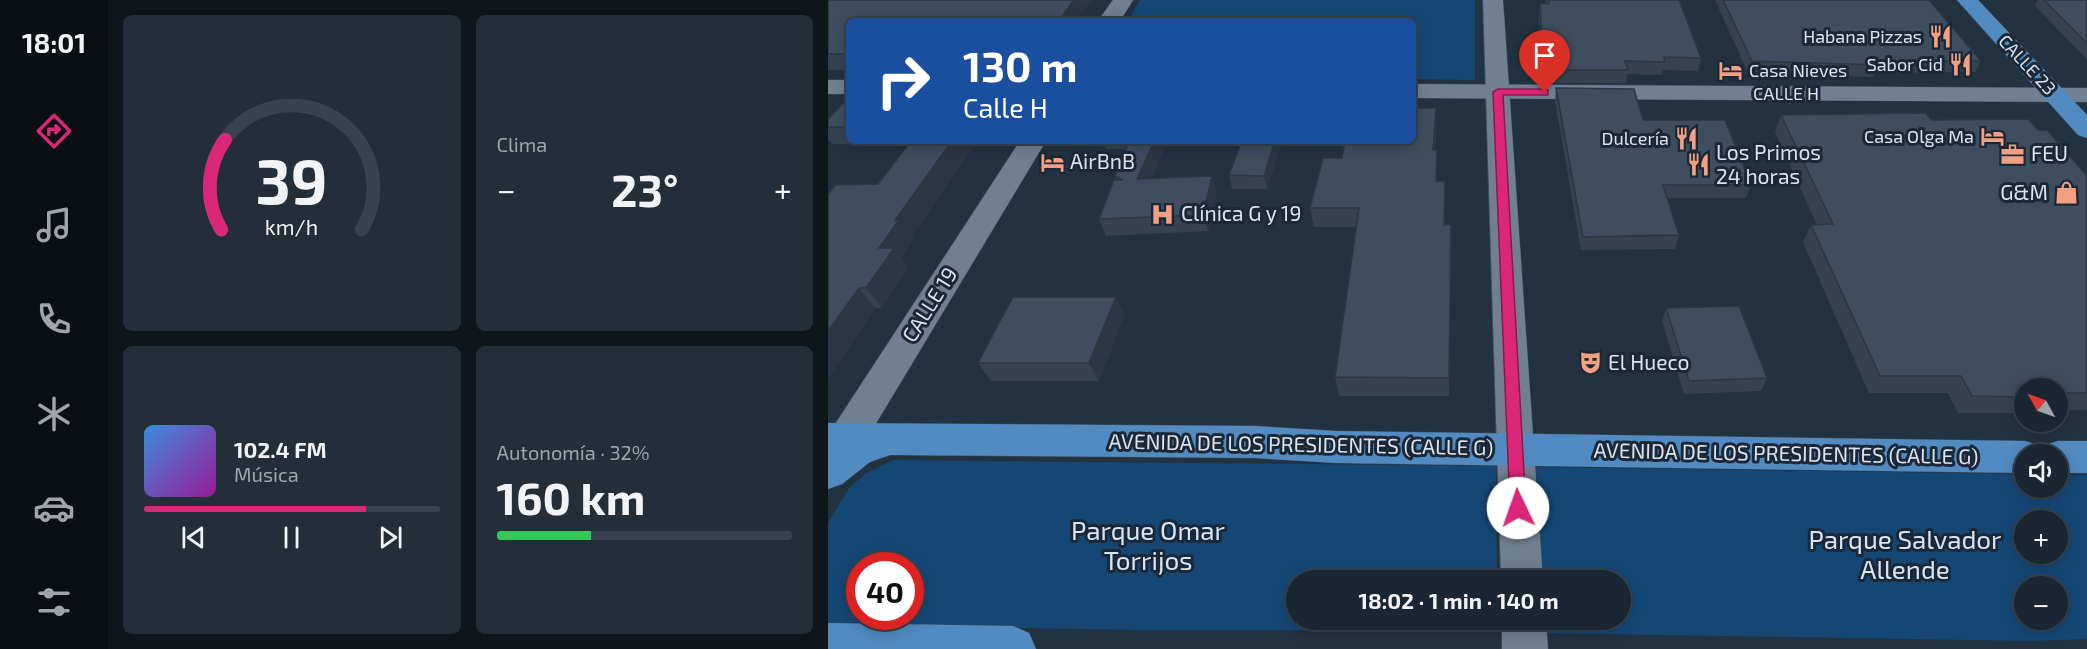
<!DOCTYPE html>
<html lang="es">
<meta charset="utf-8">
<style>
body{margin:0;font-family:"Exo 2",sans-serif;background:#232e39;color:#f1f3f6;height:100vh;display:flex;flex-direction:column;font-size:22px;white-space:nowrap}
*{box-sizing:border-box;margin:0}
p{font-size:20px;color:#9fa5ab}
.icon{flex:none;width:33px;height:33px;fill:none;stroke:currentColor;stroke-width:2;stroke-linecap:round;stroke-linejoin:round}
.map{position:relative;flex:1;overflow:hidden}
.sheet{display:flex;flex-direction:column;gap:15px;padding:15px;background:#0e151b;width:720px}
.sheet>*{flex:none}
.guide{position:absolute;left:18px;top:18px;width:570px;height:126px;border-radius:9px;box-shadow:0 3px 15px #0003,0 0 0 2px #38434d;background:#1a4fa0;color:#fff;overflow:hidden}
.needle{width:39px;rotate:310deg}
.tools{position:absolute;left:1186px;top:378px;display:grid;gap:12px}
.tools a{display:grid;place-items:center;width:54px;height:54px;border-radius:50%;background:#1a2631;box-shadow:0 3px 15px #0003,0 0 0 2px #38434d;font-size:30px}
.speed{position:absolute;left:18px;top:552px;display:flex;gap:12px;font-size:30px;font-weight:700;text-align:center}
.speed>*{display:grid;place-content:center;width:78px;height:78px;border-radius:50%;background:#1a2631;box-shadow:0 3px 15px #0003,0 0 0 2px #38434d;line-height:1}
.speed .limit{border:9px solid #d22;background:#fff;color:#111}
.pin{position:absolute;display:grid;place-items:center;width:51px;height:51px;color:#fff;margin:-62px -26px;border-radius:50% 50% 50% 0;rotate:-45deg;box-shadow:0 0 6px #0007}
.pin .icon{rotate:45deg}
.me{position:absolute;width:66px;margin:-33px;rotate:357deg;stroke-linejoin:round;filter:drop-shadow(0 0 4px #0008)}
.turn{display:flex;align-items:center;gap:21px;height:126px;padding:0 18px;font-size:27px}
.turn .icon{width:78px;height:78px;stroke-width:2.5}
.turn b{display:block;font-size:42px;line-height:51px}
.big{font-size:45px;font-weight:700;line-height:1.1}
.sheet .widget{flex:1;display:flex;flex-direction:column;justify-content:center;gap:9px;min-width:0;padding:0 21px;border-radius:9px;background:#232e39}
.sheet .dial{align-items:center;gap:0}
.dial svg{height:156px;overflow:visible;fill:none;stroke:#38434d;stroke-width:7;stroke-linecap:round;text-anchor:middle}
.dial text{fill:#f1f3f6;stroke:none}
.song{display:flex;align-items:center;gap:18px}
.cover{width:72px;height:72px;border-radius:9px;background:linear-gradient(135deg,hsl(210 70% 55%),hsl(300 70% 35%))}
.played{height:6px;border-radius:3px;background:linear-gradient(90deg,#db2777 75%,#38434d 75%)}
.keys{display:flex;justify-content:space-around;direction:ltr}
.heat{display:flex;justify-content:space-between;align-items:center;font-size:33px;direction:ltr}
.charge{height:9px;border-radius:4px;background:linear-gradient(90deg,#34c759 32%,#38434d 0)}
.sheet .tiles{flex:1;display:grid;gap:15px;grid-template-columns:repeat(2,1fr)}
.trip{position:absolute;left:458px;top:570px;width:345px;height:60px;border-radius:30px;background:#1a2631;box-shadow:0 3px 15px #0003,0 0 0 2px #38434d;font-weight:700;line-height:60px;text-align:center}
main{display:flex;flex:1;min-height:0}
.dock{display:flex;flex-direction:column;width:108px;justify-content:space-around;align-items:center;background:#0a0f14;color:#9fa5ab}
.dock .icon{width:42px;height:42px}
.dock .active{color:#db2777}
.dock b{font-size:27px;color:#f1f3f6}
.map>svg:first-child{display:block}
</style>
<main>
<nav class="dock">
<b>18:01</b>
<svg class="icon active" aria-label="directions" viewBox="0 0 24 24"><path d="M12 3l9 9-9 9-9-9zM9 14v-3h6M13 9l2 2-2 2"/></svg>
<svg class="icon" aria-label="music" viewBox="0 0 24 24"><path d="M9 18V5l10-2v13"/><circle cx="6" cy="18" r="3"/><circle cx="16" cy="16" r="3"/></svg>
<svg class="icon" aria-label="phone" viewBox="0 0 24 24"><path d="M5 4h4l2 5-3 2q2 4 5 5l2-3 5 2v4C11 20 4 13 5 4z"/></svg>
<svg class="icon" aria-label="climate" viewBox="0 0 24 24"><path d="M12 3v18M4 7l16 10M4 17L20 7"/></svg>
<svg class="icon" aria-label="car" viewBox="0 0 24 24"><path d="M5 17H2v-5l4-1 3-4h7l3 4 3 1v5h-3M9 17h6M6 11h13"/><circle cx="7" cy="17" r="2"/><circle cx="17" cy="17" r="2"/></svg>
<svg class="icon" aria-label="filters" viewBox="0 0 24 24"><path d="M4 7h16M4 17h16"/><circle cx="9" cy="7" r="2"/><circle cx="15" cy="17" r="2"/></svg>
</nav>
<section class="sheet">
<div class="tiles">
<div class="widget dial"><svg viewBox="0 0 100 80">
<path d="M14 69A42 42 0 1 1 86 69"/>
<path d="M14 69A42 42 0 0 1 16 23" stroke="#db2777"/>
<text x="50" y="56" font-size="32" font-weight="700">39</text>
<text x="50" y="72" font-size="11">km/h</text>
</svg></div>
<div class="widget"><p>Clima</p>
<div class="heat"><a>−</a><b class="big">23°</b><a>+</a></div>
</div>
<div class="widget">
<div class="song"><i class="cover"></i><div><b>102.4 FM</b><p>Música</p></div></div>
<div class="played"></div>
<div class="keys"><svg class="icon" aria-label="previous" viewBox="0 0 24 24"><path d="M18 5L8 12l10 7zM5 5v14"/></svg><svg class="icon" aria-label="pause" viewBox="0 0 24 24"><path d="M8 5v14M16 5v14"/></svg><svg class="icon" aria-label="next" viewBox="0 0 24 24"><path d="M6 5l10 7-10 7zM19 5v14"/></svg></div>
</div>
<div class="widget"><p>Autonomía · 32%</p><b class="big">160 km</b><div class="charge"></div></div>
</div>
</section>
<div class="map">
<svg width="1259" height="649" viewBox="0 0 1259 649">
<rect width="100%" height="100%" fill="#233241"/>
<!-- green -->
<g fill="#154775" fill-rule="evenodd">
<path d="M312,0H647V80L585,79V21H300Z"/>
<path d="M65,460L668,466L669,580H468V620H670V631L315,630L0,625V523L21,488L37,474ZM32,566H82V616H32Z"/>
<path d="M708,467L1197,474V488H1230V475H1259V639L1203,641L716,633V620H792V580H714ZM1197,520H1230V554H1197ZM1197,586H1230V620H1197Z"/>
</g>
<g fill="none" stroke-linecap="round" stroke-linejoin="round">
<defs>
<g id="street">
<path d="M285,0H305L292,21H270Z"/>
<rect x="0" y="80" width="21" height="14"/>
<path d="M585,84L1259,88V102L585,98Z"/>
<path d="M192,141H218L14,480L0,485V435Z"/>
</g>
<g id="secondary">
<path d="M655,0H675L715,580H673Z"/>
<path d="M674,620H718L720,649H674Z"/>
</g>
<g id="primary">
<path d="M1129,0H1150L1259,115V138L1250,135Z"/>
<path d="M0,423L427,426L508,431L1197,441L1210,445L1214,452L1217,445L1230,441H1259V473H1230V454H1197V473L508,463L427,458L62,455L42,462L14,484L0,489Z"/>
<path d="M0,623L185,626L201,633L208,649H0Z"/>
</g>
</defs>
<!-- street casing -->
<use href="#street" stroke="#424e5b" stroke-width="1"/>
<!-- secondary casing -->
<use href="#secondary" stroke="#424e5b" stroke-width="1"/>
<!-- primary casing -->
<use href="#primary" stroke="#424e5b" stroke-width="1"/>
<!-- street -->
<use href="#street" fill="#708092" fill-rule="evenodd"/>
<!-- secondary -->
<use href="#secondary" fill="#708092" fill-rule="evenodd"/>
<!-- primary -->
<use href="#primary" fill="#528bc2" fill-rule="evenodd"/>
</g>
<!-- wall -->
<g fill="#354351">
<path d="M0,0H263L248,21H21V70H0Z"/>
<path d="M718,0H851L873,58L870,71L835,70L834,75L799,74L798,83H723L722,73H714L711,16L712,3L718,4Z"/>
<path d="M887,0H1101L1153,61L1147,72L1047,73L1045,77L920,73Z"/>
<path d="M1210,0H1259V59L1207,6Z"/>
<path d="M728,88L815,120L923,185L918,198H839L851,235L847,249L753,250L727,101Z"/>
<path d="M21,97V141H42L39,144H4L0,139V119Z"/>
<path d="M608,108V127L607,150H609V181H617V225L623,224L621,396H511L507,377L528,227H486L482,208L514,158Z"/>
<path d="M953,115L1103,120L1210,130L1259,176V410H1230V388H1197V410L1194,413H1130L1120,393H1041L975,242L983,225H989L947,132Z"/>
<path d="M83,141H149L83,237L85,240L73,258L80,268L54,308H47L0,378V194L50,184Z"/>
<path d="M275,141H339L323,179L384,176L389,193L380,231L278,236L271,219L288,180L287,176L298,149H278Z"/>
<path d="M452,148L439,189H404L401,175Z"/>
<path d="M288,297L296,315L271,381H163L150,363Z"/>
<path d="M838,308L939,378L933,391L856,394L834,321Z"/>
</g>
<!-- shaded-wall -->
<g fill="#2b3742">
<path d="M246,0H263L248,21H231Z"/>
<path d="M608,108V127L606,169L605,150Z"/>
<path d="M124,141H149L83,237L85,240L73,258L80,268L54,308L38,288L51,248L67,220Z"/>
<path d="M326,141H339L316,196L309,179Z"/>
<path d="M447,141H472L452,148L439,189L436,176Z"/>
<path d="M609,150V169L608,200V181Z"/>
<path d="M384,176L389,193L380,231L375,215Z"/>
<path d="M31,288L47,308L0,378V331Z"/>
<path d="M288,297L296,315L271,381L261,363Z"/>
</g>
<!-- building -->
<g fill="#3e4e5e" stroke="#2b3742" stroke-width="1.5">
<path d="M0,0H246L231,21H21V54H0Z"/>
<path d="M721,0H851L873,58L836,57L837,62L797,61L800,70H725L723,60H715L712,3L721,4Z"/>
<path d="M895,0H1101L1153,61H1048L1050,65L924,61Z"/>
<path d="M1216,0H1259V43Z"/>
<path d="M728,88L806,89L815,120H897L923,185H835L851,235L755,237Z"/>
<path d="M21,97V127H0V119Z"/>
<path d="M585,108H608L605,150H609L608,181H617L616,225L623,224L621,378L507,377L531,208H482L495,158H514L517,141H585Z"/>
<path d="M1098,113L1103,120L1200,119L1210,130H1219L1259,176V393H1230V388H1197V397L1144,396L1133,376H1052L983,225L1005,224L953,115Z"/>
<path d="M83,141H124L67,220H71L51,248H66L38,288H31L0,331V194L8,185L50,184Z"/>
<path d="M301,141H326L309,179L384,176L375,215L271,219L286,180H295L287,176Z"/>
<path d="M414,141H447L436,176L401,175Z"/>
<path d="M185,297H288L261,363H150Z"/>
<path d="M911,306L939,378L861,381L838,308Z"/>
</g>
<!-- route -->
<path fill="#db2777" stroke="#8e194d" stroke-width="1.5" d="M717,89L720,90V95H675L698,508L696,513L690,515L684,513L682,508L665,92L670,89Z"/>
<!-- icons -->
<defs>
<symbol id="restaurant-bare" viewBox="-9 -9 18 18"><path d="M-5-6h1v4h1v-4h1v4h1v-4h1v5L-1.5 .5V6h-2V.5L-5-1ZM5-6V6H3V1.5H1.5Q1.5-4 5-6Z" fill="#f39f82" stroke="#1a2837" stroke-width="2.5" paint-order="stroke"/></symbol>
<symbol id="hotel-bare" viewBox="-9 -9 18 18"><path d="M-6-4.5h1.5V1H6V5H4.5V3h-9V5H-6ZM-4 0a1.8 1.8 0 1 1 3.6 0ZM.5 0V-2.5h3Q6-2.5 6 0Z" fill="#f39f82" stroke="#1a2837" stroke-width="2.5" paint-order="stroke"/></symbol>
<symbol id="office-bare" viewBox="-9 -9 18 18"><path d="M-6-3h4V-5.5h4V-3h4V5H-6ZM-1-4.5V-3h2v-1.5ZM-6 0V1H6V0Z" fill="#f39f82" stroke="#1a2837" stroke-width="2.5" paint-order="stroke"/></symbol>
<symbol id="shop-bare" viewBox="-9 -9 18 18"><path d="M-5-2.5h2.3a2.7 3.5 0 0 1 5.4 0H5L5.5 6h-11ZM-1.5-2.5h3a1.5 2.3 0 0 0-3 0Z" fill="#f39f82" stroke="#1a2837" stroke-width="2.5" paint-order="stroke"/></symbol>
<symbol id="hospital-bare" viewBox="-9 -9 18 18"><path d="M-5-5h3v3.5h4V-5h3V5h-3V1.5h-4V5h-3Z" fill="#f39f82" stroke="#1a2837" stroke-width="2.5" paint-order="stroke"/></symbol>
<symbol id="theatre-bare" viewBox="-9 -9 18 18"><path d="M-5-5.5Q0-4 5-5.5V0Q5 5 0 6Q-5 5-5 0ZM-3.3-2.5H-1v1.5H-3.3ZM1-2.5H3.3v1.5H1ZM-2.8 1Q0 5.5 2.8 1Z" fill="#f39f82" stroke="#1a2837" stroke-width="2.5" paint-order="stroke"/></symbol>
</defs>
<g fill-rule="evenodd">
<use href="#restaurant-bare" x="1096" y="20" width="33" height="33"/>
<use href="#restaurant-bare" x="1116" y="48" width="33" height="33"/>
<use href="#hotel-bare" x="886" y="54" width="33" height="33"/>
<use href="#hotel-bare" x="1148" y="120" width="33" height="33"/>
<use href="#restaurant-bare" x="842" y="122" width="33" height="33"/>
<use href="#office-bare" x="1168" y="138" width="33" height="33"/>
<use href="#hotel-bare" x="208" y="146" width="33" height="33"/>
<use href="#restaurant-bare" x="854" y="148" width="33" height="33"/>
<use href="#shop-bare" x="1222" y="176" width="33" height="33"/>
<use href="#hospital-bare" x="318" y="198" width="33" height="33"/>
<use href="#theatre-bare" x="746" y="346" width="33" height="33"/>
</g>
<g text-anchor="middle" stroke-width="6" stroke-linejoin="round" paint-order="stroke">
<!-- far-poi labels -->
<g font-size="18" fill="#dae3ed" stroke="#1a2837" text-anchor="end">
<text x="1094" y="43">Habana Pizzas</text>
<text x="1115" y="71">Sabor Cid</text>
<text x="921" y="77" text-anchor="start">Casa Nieves</text>
<text x="1146" y="143">Casa Olga Ma</text>
<text x="841" y="145">Dulcería</text>
</g>
<!-- far-street labels -->
<g font-size="18" fill="#dae3ed" stroke="#1a2837">
<text transform="translate(1199 65) rotate(47)" y="6">CALLE 23</text>
<text x="958" y="100">CALLE H</text>
</g>
<!-- poi labels -->
<g font-size="21" fill="#dae3ed" stroke="#1a2837" text-anchor="start">
<text x="888" y="160">Los Primos<tspan x="888" dy="24">24 horas</tspan></text>
<text x="1203" y="161">FEU</text>
<text x="242" y="169">AirBnB</text>
<text x="1220" y="200" text-anchor="end">G&amp;M</text>
<text x="353" y="221">Clínica G y 19</text>
<text x="780" y="370">El Hueco</text>
</g>
<!-- street labels -->
<g font-size="21" fill="#dae3ed" stroke="#1a2837">
<text transform="translate(102 305) rotate(-58)" y="7">CALLE 19</text>
<text transform="translate(473 445) rotate(1)" y="7">AVENIDA DE LOS PRESIDENTES (CALLE G)</text>
<text transform="translate(958 454) rotate(1)" y="7">AVENIDA DE LOS PRESIDENTES (CALLE G)</text>
</g>
<!-- near-park labels -->
<g font-size="26" fill="#d6e5f5" stroke="#1a2837">
<text x="320" y="540">Parque Omar<tspan x="320" dy="30">Torrijos</tspan></text>
<text x="1077" y="549">Parque Salvador<tspan x="1077" dy="30">Allende</tspan></text>
</g>
</g>
</svg>
<div class="tools">
<a><svg class="needle" viewBox="-14 -14 28 28"><path d="M0-13l5 13h-10z" fill="#e53935"/><path d="M0 13l5-13h-10z" fill="#9fa5ab"/></svg></a>
<a><svg class="icon" aria-label="sound" viewBox="0 0 24 24"><path d="M4 9h4l5-4v14l-5-4H4zM17 9q2 3 0 6"/></svg></a>
<a>+</a>
<a>−</a>
</div>
<div class="speed"><div class="limit">40</div></div>
<div class="pin" style="left:717px;top:92px;background:#d93025"><svg class="icon" aria-label="arrive" viewBox="0 0 24 24"><path d="M6 21V4h12l-3 4 3 4H6"/></svg></div>
<svg class="me" style="left:690px;top:508px" viewBox="-20 -20 40 40"><circle r="19" fill="#fff"/><path d="M0-13L10 11 0 6-10 11z" fill="#db2777"/></svg>
<div class="trip">18:02 · 1 min · 140 m</div>
<div class="guide">
<div class="turn"><svg class="icon" aria-label="right" viewBox="0 0 24 24"><path d="M7 20v-9h11M14 6l5 5-5 5"/></svg><div><b>130 m</b>Calle H</div></div>
</div>
</div>
</main>
